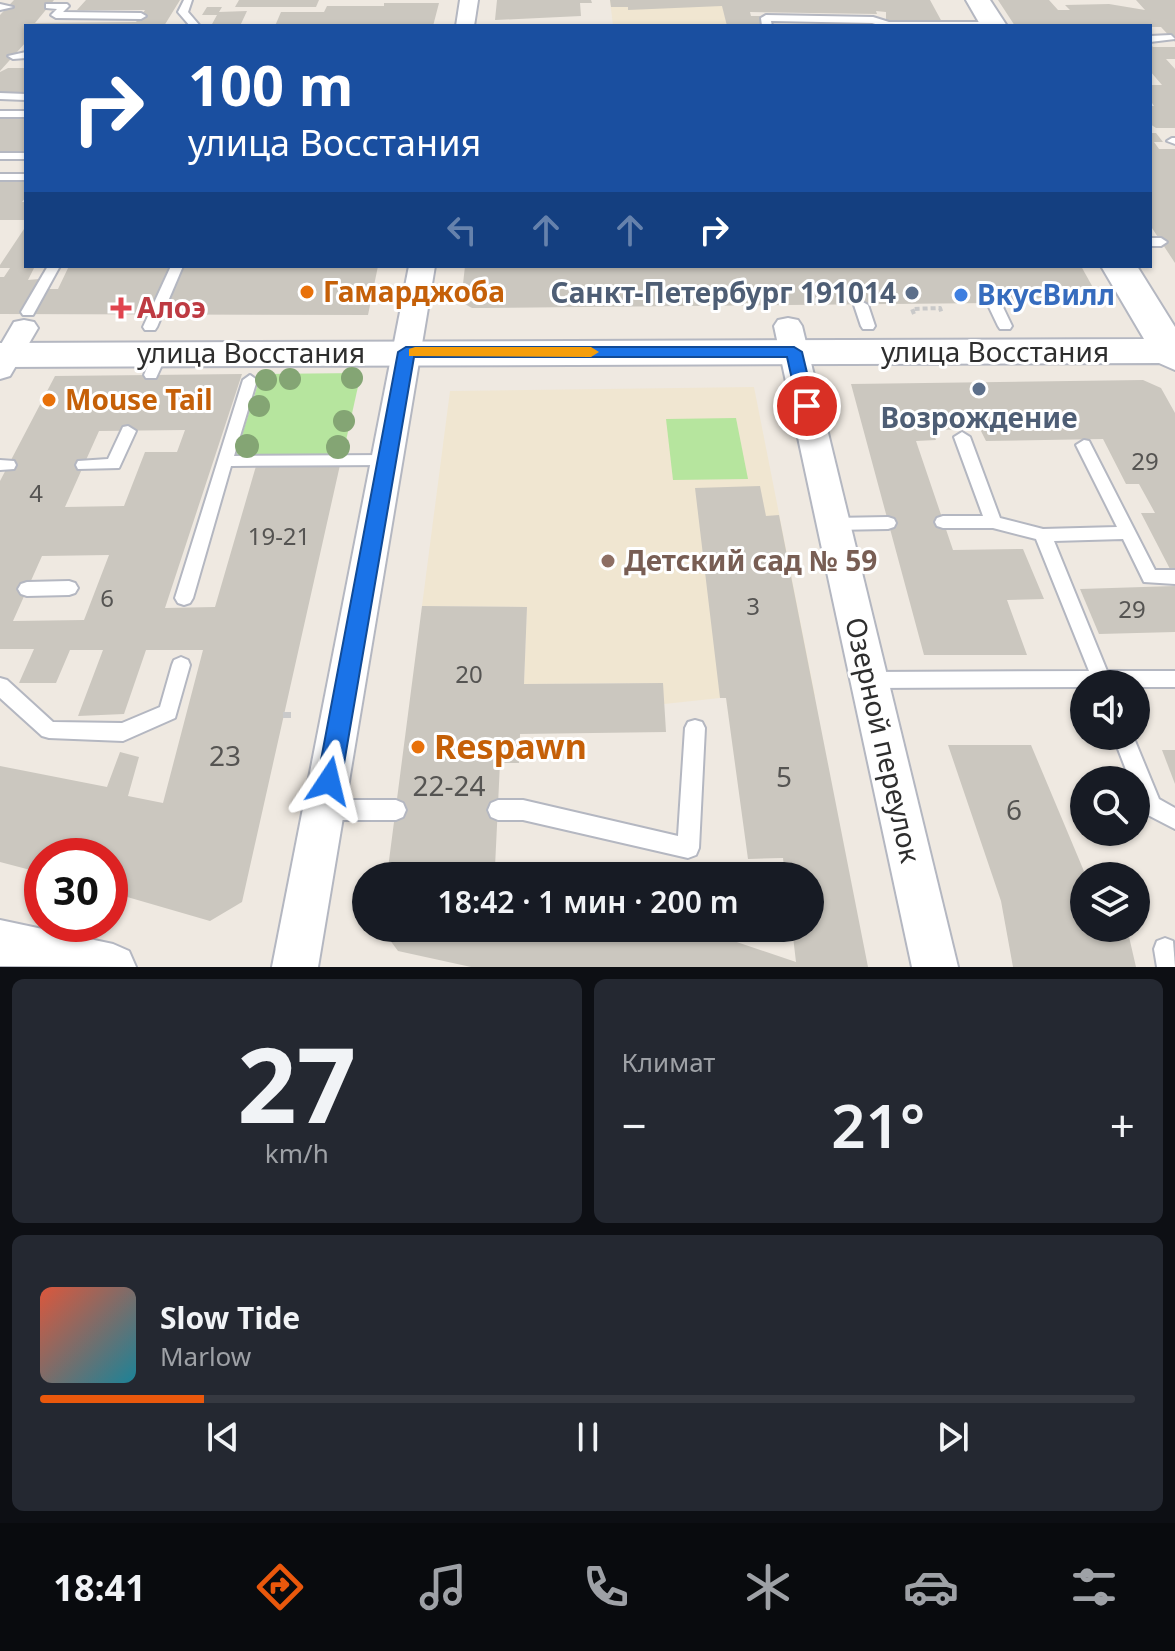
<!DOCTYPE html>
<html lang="ru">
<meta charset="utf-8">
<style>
body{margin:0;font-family:"Noto Sans",sans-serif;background:#242831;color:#f1f3f6;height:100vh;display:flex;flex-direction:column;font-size:30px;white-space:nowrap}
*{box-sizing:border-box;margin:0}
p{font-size:26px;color:#9ea1a6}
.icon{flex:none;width:44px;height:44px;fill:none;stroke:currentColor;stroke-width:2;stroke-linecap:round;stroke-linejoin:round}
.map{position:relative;height:967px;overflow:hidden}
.drawer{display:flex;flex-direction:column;gap:12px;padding:12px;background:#0d0f14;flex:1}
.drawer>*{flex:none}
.top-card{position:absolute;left:24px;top:24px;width:1128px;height:244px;border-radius:0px;box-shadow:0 2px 6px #0004;background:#1a4fa0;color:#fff;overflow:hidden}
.buttons{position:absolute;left:1070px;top:670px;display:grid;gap:16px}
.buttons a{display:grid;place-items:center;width:80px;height:80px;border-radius:50%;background:#171b24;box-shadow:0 2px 6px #0004;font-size:40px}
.speed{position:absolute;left:24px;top:838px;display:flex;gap:16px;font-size:40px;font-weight:700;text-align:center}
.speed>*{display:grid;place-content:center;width:104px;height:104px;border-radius:50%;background:#171b24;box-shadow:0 2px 6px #0004;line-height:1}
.speed .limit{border:12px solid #d22;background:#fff;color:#111}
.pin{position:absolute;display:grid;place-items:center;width:68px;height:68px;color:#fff;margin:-34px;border:4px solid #fff;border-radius:50%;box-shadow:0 2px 8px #0007}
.me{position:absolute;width:88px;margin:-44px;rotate:10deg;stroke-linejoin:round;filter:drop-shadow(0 0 6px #0008)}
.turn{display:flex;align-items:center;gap:28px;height:168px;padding:0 32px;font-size:36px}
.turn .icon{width:104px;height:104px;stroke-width:2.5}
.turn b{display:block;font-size:56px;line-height:68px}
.lanes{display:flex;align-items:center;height:76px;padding:0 32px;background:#0003;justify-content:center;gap:40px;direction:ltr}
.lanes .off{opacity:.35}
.big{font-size:60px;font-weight:600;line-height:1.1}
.drawer .card{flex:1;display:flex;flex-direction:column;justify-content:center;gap:12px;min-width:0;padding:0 28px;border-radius:12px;background:#242831}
.drawer .dial{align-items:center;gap:0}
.dial b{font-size:104px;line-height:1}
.song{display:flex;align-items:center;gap:24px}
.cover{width:96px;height:96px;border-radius:12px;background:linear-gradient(135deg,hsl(10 70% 55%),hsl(190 70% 35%))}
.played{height:8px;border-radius:4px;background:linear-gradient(90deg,#ea580c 15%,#363941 15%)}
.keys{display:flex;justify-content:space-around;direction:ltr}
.heat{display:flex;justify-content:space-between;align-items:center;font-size:44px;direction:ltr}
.drawer .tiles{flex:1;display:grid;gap:12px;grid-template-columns:1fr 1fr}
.card:last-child{grid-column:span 2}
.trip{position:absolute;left:352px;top:862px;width:472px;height:80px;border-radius:40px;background:#171b24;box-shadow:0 2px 6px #0004;font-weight:600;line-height:80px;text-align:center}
.menu{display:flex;height:128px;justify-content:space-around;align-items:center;background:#090b0e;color:#9ea1a6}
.menu .icon{width:56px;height:56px}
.menu .selected{color:#ea580c}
.menu b{font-size:36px;color:#f1f3f6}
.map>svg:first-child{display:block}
</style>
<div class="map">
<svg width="1175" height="967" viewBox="0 0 1175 967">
<rect width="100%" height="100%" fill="#efe9e1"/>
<!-- education -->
<g fill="#f0e6d1">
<path d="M610,0H721L727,26H613Z"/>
<path d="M754,387L815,696L720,698L664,704L662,683L524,684L527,607L422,606L450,391Z"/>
</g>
<!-- green -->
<g fill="#b6e59e">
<path d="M361,373L343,454H236L261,374Z"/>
<path d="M736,418L748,479L673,480L666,419Z"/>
</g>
<!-- building -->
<g fill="#cbc7bf" fill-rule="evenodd">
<path d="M14,0H54L35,23L136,22L145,10H77L86,0H180L164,26H26V42L0,71V15Z"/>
<path d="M239,0H319L316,7H235Z"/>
<path d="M497,0H591L592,3H580L581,16L495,20Z"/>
<path d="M610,0H930L942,22L886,21V12L876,11L877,14L750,12L751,16H761L763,26H727L722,6L628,10V7H611Z"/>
<path d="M998,0H1049L1058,10H1070L1065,5L1109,4L1145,10L1136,0H1175V42L1161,27L1015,26Z"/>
<path d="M384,3H439L433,26H275L281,12H324L327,6H384Z"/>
<path d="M207,7H222L219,12L247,11L240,26H211L217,15H202Z"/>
<path d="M1150,44L1153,47H1175V59H1166L1175,69V128H1156L1150,124V106H1154L1150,100V85H1162L1150,71Z"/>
<path d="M8,68H26V92H0V72Z"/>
<rect x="0" y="118" width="26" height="34"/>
<path d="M1150,133H1156L1163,142H1154L1159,149H1175V263L1150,225Z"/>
<path d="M26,181V197L22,202H26V220H0V182Z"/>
<path d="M26,226V266H35L28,280L39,279L20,312L35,311L46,289H58L69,266H378L368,315L0,314V277H4L10,268H0V265Z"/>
<path d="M465,266H1081L1101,302L472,308L461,302Z"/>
<path d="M242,374L165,608L215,607L256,466L340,465L242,902L210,921L110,892V856H42V873L0,862V766L107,787L120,752L139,757L128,796L163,803L203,650H146L124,714L78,716L103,650H70L56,683H19L34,649H0V481L55,376ZM185,430L177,452H145L124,506L65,507L99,431ZM109,555L84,620L13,621L42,556Z"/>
<path d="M1143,380L1161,388L1175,413V569H1170L1141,513H1155L1139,484H1126L1103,439L986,441L980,429L932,430L936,440L916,441L953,550L1023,549L1044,599L1007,600L1027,655H924L851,384Z"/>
<path d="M760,486L766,516L779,515L868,967H471L398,951L381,928H711L710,933L796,962L792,928H810V876H785L783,858L748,859L726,698H720L695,488Z"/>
<path d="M1175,586V632L1099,634L1080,589Z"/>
<path d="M422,606L527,607L524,684L663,683L666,732L520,734L519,763H500L495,867L533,876H387Z"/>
<path d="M948,745H1031L1086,876L1084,928H1127L1136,967H1013L1001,901Z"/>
<path d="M1162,750H1175V784Z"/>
</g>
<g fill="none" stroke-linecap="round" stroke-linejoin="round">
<defs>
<g id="lane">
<path d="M184,0H192L188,12L200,26H190L178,12Z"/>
<path d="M0,4L13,7L0,10Z"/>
<path d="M46,4H67L69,6L63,12L141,13L146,16L141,19L56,18L51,15L57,9L46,8Z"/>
<path d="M766,15L873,17L889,22H994L999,25L882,26L872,23L771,21L772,26H762L761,18Z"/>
<path d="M1150,36L1171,35L1175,39L1150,42Z"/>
<path d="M26,52V58L13,59L8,56Z"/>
<path d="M0,93L26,94V100L0,99Z"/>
<rect x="0" y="111" width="26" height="6"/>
<path d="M1172,138H1175V144L1167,141Z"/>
<rect x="0" y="153" width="26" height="6"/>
<rect x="0" y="174" width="26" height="6"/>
<path d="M1150,238H1161L1167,242L1161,246H1150Z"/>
<path d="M48,266H60L33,315H23L21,312Z"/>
<path d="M171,266H183L157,327L155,330H145L143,327Z"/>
<path d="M994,299L1001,303L1012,326L1010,329H1000L998,326L987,303Z"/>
<path d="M861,301L868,305L875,326L873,329H863L861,326L854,305Z"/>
<path d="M160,350L167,354L156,378H146L144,375L153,354Z"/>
<path d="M250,375L257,380L234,456L387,455L395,460L387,465L231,466L193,598L190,603L184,605L178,603L175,598L243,380Z"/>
<path d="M128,426L136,431L119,468L78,469L76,465L78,461L108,459L123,427Z"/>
<path d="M962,432L970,437L1000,518L1043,529L1117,527L1076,445L1084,440L1089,441L1155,570H1175V584L1144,582L1123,539L1054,541L1107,671H1175V687H1136V684H1084V687L869,688L862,686L860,680L862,674L869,672L1089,671L1036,539L993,528H943L937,526L935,522L937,518L943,516H983L954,437Z"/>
<path d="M0,460L14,461L16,465L14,469L0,470Z"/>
<path d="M888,517L894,519L896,523L894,527L888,529L833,530L827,528L825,524L827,520L833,518Z"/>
<path d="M69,581L75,583L78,588L75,593L69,595L27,596L21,594L18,589L21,584L27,582Z"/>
<path d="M181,657L188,660L190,665L175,718L123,741L49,738L42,736L0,698V678L7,680L53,722L122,723L160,707L172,665L174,660Z"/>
<path d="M695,720L702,722L705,728L699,848L696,855L688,858L523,820H498L491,817L488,810L491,803L498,800H523L678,836L685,728L688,722Z"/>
<path d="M1113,736H1133L1159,799L1175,808V829L1144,813L1136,794V780H1130Z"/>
<path d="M325,800H396L403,803L406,810L403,817L396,820H325L318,817L315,810L318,803Z"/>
<path d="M1165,938L1173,941L1175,967H1157L1154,949L1157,941Z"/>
</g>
<g id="street">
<path d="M460,0H478L474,26H456Z"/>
<path d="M409,266H435L318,967H272Z"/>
<path d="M788,318L798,320L802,326L958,967H912L774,326L778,320Z"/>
<path d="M24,320L34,322L38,328L10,376L0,379V346L14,322Z"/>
<path d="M0,920L113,944L129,951L136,967L0,966Z"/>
</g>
<g id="secondary">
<path d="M966,0H990L1007,26H981Z"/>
<path d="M1101,266H1137L1175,327V370L1159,363L0,367V343L1144,339Z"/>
</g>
</defs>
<!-- lane casing -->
<use href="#lane" stroke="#b4b7c1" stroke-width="4"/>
<!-- street casing -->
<use href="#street" stroke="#b4b7c1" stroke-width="4"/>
<!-- secondary casing -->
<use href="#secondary" stroke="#b4b7c1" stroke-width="4"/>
<!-- path-far1 -->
<path stroke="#c9c9c9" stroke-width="4" stroke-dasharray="5 3" stroke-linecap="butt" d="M914,314L912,309L940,308L942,314"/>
<!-- path -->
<path stroke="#c9c9c9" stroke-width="6" stroke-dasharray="8 5" stroke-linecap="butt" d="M283,715H294"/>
<!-- lane -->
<use href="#lane" fill="#fff" fill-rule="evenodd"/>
<!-- street -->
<use href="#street" fill="#fff" fill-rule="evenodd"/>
<!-- secondary -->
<use href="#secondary" fill="#fff" fill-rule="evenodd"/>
</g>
<!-- trees -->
<g fill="#84a574">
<circle cx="352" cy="378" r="11"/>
<circle cx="290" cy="379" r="11"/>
<circle cx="266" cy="380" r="11"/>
<circle cx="259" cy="406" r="11"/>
<circle cx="344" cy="421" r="11"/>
<circle cx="247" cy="446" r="12"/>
<circle cx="338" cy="447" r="12"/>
</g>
<!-- route -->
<path fill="#1a73e8" stroke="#114b97" stroke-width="2" d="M406,347H794L802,352L815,406L807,412L798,406L787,357H414L341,781L337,788L329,791L321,788L317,781L398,352Z"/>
<!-- slow -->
<path fill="#f59e0b" d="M415,347H591L599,352L591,357L409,356V349Z"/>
<!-- markers -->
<g fill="#e8710a" stroke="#fff" stroke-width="3">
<circle cx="307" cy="292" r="8"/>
<circle cx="49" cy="400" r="8"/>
<circle cx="418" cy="747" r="8"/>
</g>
<g fill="#5c6f8a" stroke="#fff" stroke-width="3">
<circle cx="912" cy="293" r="8"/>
<circle cx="979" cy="389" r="8"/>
</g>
<circle fill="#3f7fe0" stroke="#fff" stroke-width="3" cx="961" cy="295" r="8"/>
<path fill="#e0444e" stroke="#fff" stroke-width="3" d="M117 296h8v8h8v8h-8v8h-8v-8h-8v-8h8z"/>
<circle fill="#8d6e63" stroke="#fff" stroke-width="3" cx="608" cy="561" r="8"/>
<g text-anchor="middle" stroke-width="6" stroke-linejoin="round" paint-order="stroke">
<!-- number labels -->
<g font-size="24" fill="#555452">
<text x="1145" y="470">29</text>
<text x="36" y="502">4</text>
<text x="279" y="545">19-21</text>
<text x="107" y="607">6</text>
<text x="753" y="615">3</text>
<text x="1132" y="618">29</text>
<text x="469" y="683">20</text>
</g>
<!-- food labels -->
<g font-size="28" font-weight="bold" fill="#c56008" stroke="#fff" text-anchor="start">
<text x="323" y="302">Гамарджоба</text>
<text x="65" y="410">Mouse Tail</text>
</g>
<!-- service labels -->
<g font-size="28" font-weight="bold" fill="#4e5e75" stroke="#fff" text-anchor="end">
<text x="896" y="303">Санкт-Петербург 191014</text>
<text x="979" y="428" text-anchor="middle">Возрождение</text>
</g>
<!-- shop labels -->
<g font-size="28" font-weight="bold" fill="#366cbe" stroke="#fff" text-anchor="start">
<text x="977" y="305">ВкусВилл</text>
</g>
<!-- health labels -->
<g font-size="28" font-weight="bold" fill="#be3a42" stroke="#fff" text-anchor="start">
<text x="137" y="318">Алоэ</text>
</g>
<!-- street labels -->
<g font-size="28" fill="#2e2e2e" stroke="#fff">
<text x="995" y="362">улица Восстания</text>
<text x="251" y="363">улица Восстания</text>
<text transform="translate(883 740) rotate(77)" y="10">Озерной переулок</text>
</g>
<!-- education labels -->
<g font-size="28" font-weight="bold" fill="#785e54" stroke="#fff" text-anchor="start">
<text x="624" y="571">Детский сад № 59</text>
</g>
<!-- near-number labels -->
<g font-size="28" fill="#555452">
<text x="225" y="766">23</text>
<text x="784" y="787">5</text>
<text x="449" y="796">22-24</text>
<text x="1014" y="820">6</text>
</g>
<!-- near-food labels -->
<g font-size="34" font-weight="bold" fill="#c56008" stroke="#fff" text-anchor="start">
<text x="434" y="759">Respawn</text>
</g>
</g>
</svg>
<div class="buttons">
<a><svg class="icon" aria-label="sound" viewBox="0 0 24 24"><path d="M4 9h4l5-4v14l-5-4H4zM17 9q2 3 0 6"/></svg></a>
<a><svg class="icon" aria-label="search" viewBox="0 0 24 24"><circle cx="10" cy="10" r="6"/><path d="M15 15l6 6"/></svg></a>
<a><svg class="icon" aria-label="layers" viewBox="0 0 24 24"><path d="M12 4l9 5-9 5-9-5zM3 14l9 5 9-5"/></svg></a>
</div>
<div class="speed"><div class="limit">30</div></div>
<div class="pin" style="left:807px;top:406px;background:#d93025"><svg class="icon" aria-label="arrive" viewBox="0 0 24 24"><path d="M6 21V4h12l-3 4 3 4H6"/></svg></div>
<svg class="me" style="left:329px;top:781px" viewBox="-20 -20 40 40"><path d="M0-17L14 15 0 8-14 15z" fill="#1a73e8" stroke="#fff" stroke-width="4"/></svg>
<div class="trip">18:42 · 1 мин · 200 m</div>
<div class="top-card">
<div class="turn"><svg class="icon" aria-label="right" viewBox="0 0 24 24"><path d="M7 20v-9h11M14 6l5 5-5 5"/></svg><div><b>100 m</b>улица Восстания</div></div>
<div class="lanes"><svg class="icon off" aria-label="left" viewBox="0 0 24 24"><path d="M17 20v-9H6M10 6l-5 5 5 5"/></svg><svg class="icon off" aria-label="ahead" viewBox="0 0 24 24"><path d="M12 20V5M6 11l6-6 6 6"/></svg><svg class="icon off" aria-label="ahead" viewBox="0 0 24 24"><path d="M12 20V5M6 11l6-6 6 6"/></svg><svg class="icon" aria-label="right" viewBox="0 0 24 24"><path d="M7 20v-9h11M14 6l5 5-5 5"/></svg></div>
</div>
</div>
<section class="drawer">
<div class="tiles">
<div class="card dial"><b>27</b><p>km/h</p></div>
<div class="card"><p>Климат</p>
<div class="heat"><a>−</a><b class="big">21°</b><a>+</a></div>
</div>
<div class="card">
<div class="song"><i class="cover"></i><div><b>Slow Tide</b><p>Marlow</p></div></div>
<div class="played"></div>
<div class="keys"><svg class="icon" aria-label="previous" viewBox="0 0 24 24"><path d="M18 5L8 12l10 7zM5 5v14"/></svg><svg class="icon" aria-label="pause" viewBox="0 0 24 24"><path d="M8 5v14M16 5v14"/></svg><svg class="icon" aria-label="next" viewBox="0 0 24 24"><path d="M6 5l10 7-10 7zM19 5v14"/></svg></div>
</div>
</div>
</section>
<nav class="menu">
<b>18:41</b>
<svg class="icon selected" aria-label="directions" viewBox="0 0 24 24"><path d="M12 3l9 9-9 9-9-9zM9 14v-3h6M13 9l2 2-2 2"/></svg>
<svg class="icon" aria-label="music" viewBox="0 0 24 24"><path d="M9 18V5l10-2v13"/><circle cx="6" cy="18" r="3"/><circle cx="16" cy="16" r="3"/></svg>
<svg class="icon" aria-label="phone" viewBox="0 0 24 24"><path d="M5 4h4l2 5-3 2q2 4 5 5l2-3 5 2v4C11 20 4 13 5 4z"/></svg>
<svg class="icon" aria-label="climate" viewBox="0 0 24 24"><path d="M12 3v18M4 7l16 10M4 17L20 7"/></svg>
<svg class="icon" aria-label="car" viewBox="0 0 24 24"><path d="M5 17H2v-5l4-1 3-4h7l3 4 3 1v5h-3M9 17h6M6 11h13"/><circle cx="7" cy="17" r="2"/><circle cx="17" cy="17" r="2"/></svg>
<svg class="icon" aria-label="filters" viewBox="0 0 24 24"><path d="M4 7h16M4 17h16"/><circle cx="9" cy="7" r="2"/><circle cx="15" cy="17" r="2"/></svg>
</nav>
